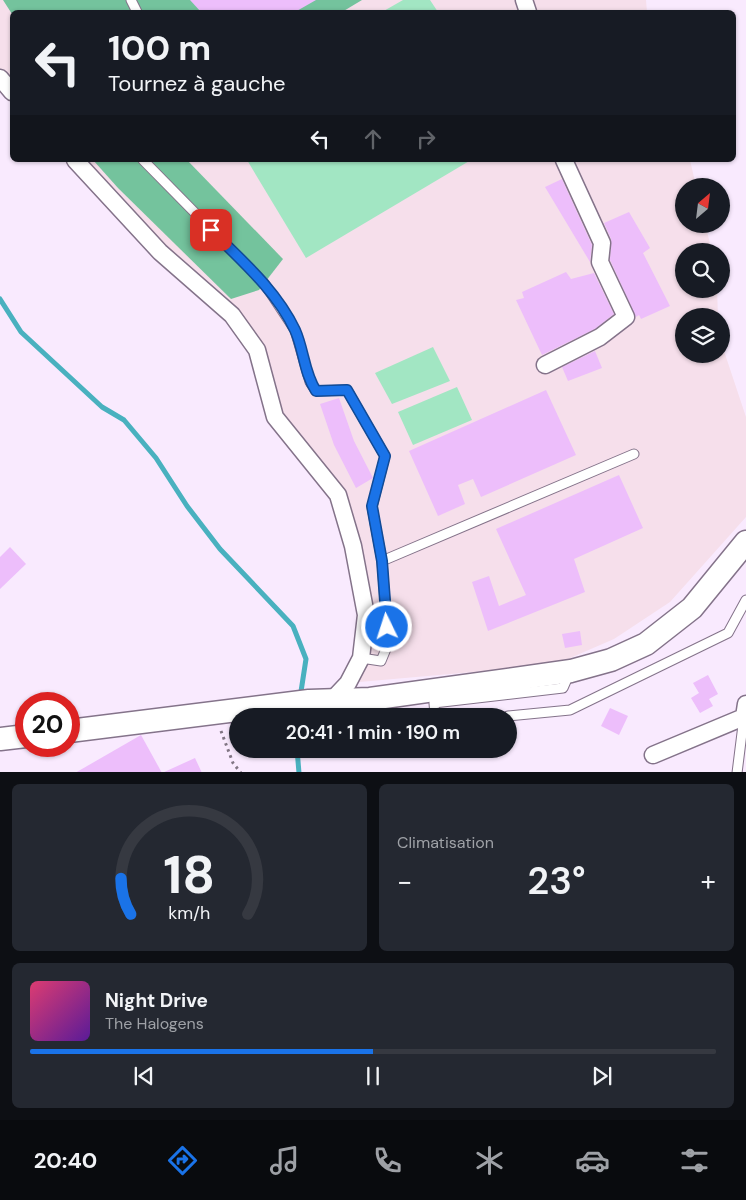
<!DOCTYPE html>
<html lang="fr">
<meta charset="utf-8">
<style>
body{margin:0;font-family:"DM Sans",sans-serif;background:#242831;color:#f1f3f6;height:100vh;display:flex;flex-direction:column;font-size:19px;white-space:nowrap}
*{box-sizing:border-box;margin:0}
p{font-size:16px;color:#9ea1a6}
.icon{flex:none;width:28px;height:28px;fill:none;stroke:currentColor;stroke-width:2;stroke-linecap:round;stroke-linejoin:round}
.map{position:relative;height:772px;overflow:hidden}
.details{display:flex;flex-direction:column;gap:12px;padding:12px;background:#0d0f14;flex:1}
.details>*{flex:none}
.top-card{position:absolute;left:10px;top:10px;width:726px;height:152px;border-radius:8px;box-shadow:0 1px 4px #0004;background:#171b24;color:#f1f3f6;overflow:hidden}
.needle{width:32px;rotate:28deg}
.tools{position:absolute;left:675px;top:178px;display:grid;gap:10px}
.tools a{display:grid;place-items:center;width:55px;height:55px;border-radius:50%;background:#171b24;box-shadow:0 1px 4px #0004;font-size:25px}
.speed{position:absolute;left:15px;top:692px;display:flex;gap:10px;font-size:25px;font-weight:700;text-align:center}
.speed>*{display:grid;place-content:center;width:65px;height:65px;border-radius:50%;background:#171b24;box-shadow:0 1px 4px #0004;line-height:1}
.speed .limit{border:8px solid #d22;background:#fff;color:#111}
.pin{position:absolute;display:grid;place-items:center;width:42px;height:42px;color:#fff;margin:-21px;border-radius:10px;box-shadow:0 2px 8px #0006}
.me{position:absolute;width:55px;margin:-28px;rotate:356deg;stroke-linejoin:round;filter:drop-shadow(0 0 4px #0008)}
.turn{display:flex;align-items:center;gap:18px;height:105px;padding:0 15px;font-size:22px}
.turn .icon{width:65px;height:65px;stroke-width:2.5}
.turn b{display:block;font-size:35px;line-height:42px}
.lanes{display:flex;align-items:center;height:48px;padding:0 15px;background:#0003;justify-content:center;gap:25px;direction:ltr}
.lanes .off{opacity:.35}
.big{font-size:38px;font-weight:600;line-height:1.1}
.details .card{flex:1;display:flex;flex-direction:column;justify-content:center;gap:8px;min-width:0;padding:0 18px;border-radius:8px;background:#242831}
.details .dial{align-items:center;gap:0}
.dial svg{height:130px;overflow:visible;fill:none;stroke:#363941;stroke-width:7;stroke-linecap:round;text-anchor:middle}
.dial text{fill:#f1f3f6;stroke:none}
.song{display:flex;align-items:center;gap:15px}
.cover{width:60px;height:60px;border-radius:8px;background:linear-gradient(135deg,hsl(340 70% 55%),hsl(270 70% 35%))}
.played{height:5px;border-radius:2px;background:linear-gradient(90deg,#1a73e8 50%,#363941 50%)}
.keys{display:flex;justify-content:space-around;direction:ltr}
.heat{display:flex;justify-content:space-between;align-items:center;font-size:28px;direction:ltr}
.details .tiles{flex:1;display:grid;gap:12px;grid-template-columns:1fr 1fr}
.card:last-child{grid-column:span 2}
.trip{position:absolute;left:229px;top:708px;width:288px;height:50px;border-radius:25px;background:#171b24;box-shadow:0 1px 4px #0004;font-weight:600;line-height:50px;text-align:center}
.tabs{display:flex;height:80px;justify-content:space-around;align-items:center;background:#090b0e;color:#9ea1a6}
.tabs .icon{width:35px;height:35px}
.tabs .on{color:#1a73e8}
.tabs b{font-size:22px;color:#f1f3f6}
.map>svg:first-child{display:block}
</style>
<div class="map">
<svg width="746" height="773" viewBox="0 0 746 773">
<rect width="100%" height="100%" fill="#f9eafe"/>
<!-- commercial -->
<g fill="#f6dfeb">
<path d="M0,0H646L647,12H12V92L0,78Z"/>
<path d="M75,160H690L696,186H684V224H705L712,251H684V289H717L718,316H684V354H721V342L746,417V517L670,602L614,639L554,665L348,683L366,615L338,495L275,417L257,350Z"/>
</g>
<!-- green -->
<g fill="#a2e6c3">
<path d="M403,0H430L438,12H382Z"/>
<path d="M247,160H471L306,258Z"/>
<path d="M433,347L450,381L392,404L375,373Z"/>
<path d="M457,387L472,420L413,445L398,412Z"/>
</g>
<!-- forest -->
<g fill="#74c39d">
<path d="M3,0H362L342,12H12V14Z"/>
<path d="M93,160H187L283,259L259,290L231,299L118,188Z"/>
</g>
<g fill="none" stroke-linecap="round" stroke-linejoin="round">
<!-- stream -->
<g stroke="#49b1bf" stroke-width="5">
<path d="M0,299L21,332L102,407L124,420L156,458L187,506L220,549L293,626L306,659L300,698"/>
<path d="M297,749L299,773"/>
</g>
</g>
<!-- building -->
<g fill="#edbefb">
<path d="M190,0H316L295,12H201Z"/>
<path d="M562,179L592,245L590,262L545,187Z"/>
<path d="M629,212L650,248L643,253L670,306L641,319L639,315L636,317L610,260L611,239L604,223Z"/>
<path d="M566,272L571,279L594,273L614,314L595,329L542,355L516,300L524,298L522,292Z"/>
<path d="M595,351L602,368L568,381L562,367Z"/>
<path d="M546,390L576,455L481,497L473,479L458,485L465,504L438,516L409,451Z"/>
<path d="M339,398L354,441L373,478L356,488L334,445L320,404Z"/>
<path d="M619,475L643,528L574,559L585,592L488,631L472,582L489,576L499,606L526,595L496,529Z"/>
<path d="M10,547L26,564L0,589V557Z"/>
<path d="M580,631L582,645L565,648L562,634Z"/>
<path d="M708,675L718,694L709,699L713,706L700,713L691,698L699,693L693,683Z"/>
<path d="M610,708L628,716L619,735L601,726Z"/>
<path d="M141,735L162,773H75Z"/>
<path d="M195,758L202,773H162Z"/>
</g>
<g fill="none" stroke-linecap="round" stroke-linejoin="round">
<defs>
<g id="lane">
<path d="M131,0L137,12"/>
<path d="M143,160L264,283L295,330L310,382L316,391L347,390L385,456L372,507L382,561L388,644L381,661L361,658"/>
<path d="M382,561L634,454"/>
<path d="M435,716L434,703L563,688L570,672"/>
<path d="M508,716L570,710L728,633L746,600"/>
<path d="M737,773L744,717"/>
</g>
<g id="street">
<path d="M524,0L528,12"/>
<path d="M0,78L12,92"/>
<path d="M75,160L160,252L232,315L257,350L275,417L338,495L353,546L366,615L361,658L348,683L332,700"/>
<path d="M545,365L600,337L626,317L600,262L602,243L564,160"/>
<path d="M653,755L744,717L746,704"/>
</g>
<g id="secondary">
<path d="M69,731L309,701L370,699L571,671L611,660L646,644L692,608L746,542"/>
<path d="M0,739L26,736"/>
</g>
</defs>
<!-- lane casing -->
<use href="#lane" stroke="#84738a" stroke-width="11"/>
<!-- street casing -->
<use href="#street" stroke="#84738a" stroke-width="19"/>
<!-- secondary casing -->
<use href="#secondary" stroke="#84738a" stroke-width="25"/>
<!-- path -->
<path stroke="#807583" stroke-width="3" stroke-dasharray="2.5 4" stroke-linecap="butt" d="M221,731L233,763L241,773"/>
<!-- lane -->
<use href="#lane" stroke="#fff" stroke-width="9"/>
<!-- street -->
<use href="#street" stroke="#fff" stroke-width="16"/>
<!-- secondary -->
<use href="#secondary" stroke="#fff" stroke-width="22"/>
</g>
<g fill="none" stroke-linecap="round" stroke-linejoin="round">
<defs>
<path id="route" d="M211,230C241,260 276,290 295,330C304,350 304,373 316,391L347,390L385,456L372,506L382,561L387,627"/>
</defs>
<!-- route casing -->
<use href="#route" stroke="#114b97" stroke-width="12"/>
<!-- route -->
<use href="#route" stroke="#1a73e8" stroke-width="9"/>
</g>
</svg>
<div class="tools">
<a><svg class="needle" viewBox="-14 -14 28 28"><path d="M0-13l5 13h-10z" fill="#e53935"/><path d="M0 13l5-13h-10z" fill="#9ea1a6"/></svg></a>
<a><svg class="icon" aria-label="search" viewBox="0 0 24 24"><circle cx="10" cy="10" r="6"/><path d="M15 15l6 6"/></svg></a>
<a><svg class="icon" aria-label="layers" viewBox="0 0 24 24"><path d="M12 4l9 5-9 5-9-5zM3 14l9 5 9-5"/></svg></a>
</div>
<div class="speed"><div class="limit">20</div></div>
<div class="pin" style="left:211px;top:230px;background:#d93025"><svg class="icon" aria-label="arrive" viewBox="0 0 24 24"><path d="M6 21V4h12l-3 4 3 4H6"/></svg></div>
<svg class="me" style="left:387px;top:627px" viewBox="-20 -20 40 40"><circle r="17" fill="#1a73e8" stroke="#fff" stroke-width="3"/><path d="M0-11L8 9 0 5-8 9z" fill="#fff"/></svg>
<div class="trip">20:41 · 1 min · 190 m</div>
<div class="top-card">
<div class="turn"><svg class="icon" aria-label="left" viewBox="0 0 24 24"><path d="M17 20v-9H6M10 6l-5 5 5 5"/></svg><div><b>100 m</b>Tournez à gauche</div></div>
<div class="lanes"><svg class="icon" aria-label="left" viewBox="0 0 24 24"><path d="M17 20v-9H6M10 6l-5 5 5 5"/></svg><svg class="icon off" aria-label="ahead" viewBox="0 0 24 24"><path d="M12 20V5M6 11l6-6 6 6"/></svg><svg class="icon off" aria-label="right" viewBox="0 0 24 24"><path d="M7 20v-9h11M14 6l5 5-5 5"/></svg></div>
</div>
</div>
<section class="details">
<div class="tiles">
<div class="card dial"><svg viewBox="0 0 100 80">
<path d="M14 69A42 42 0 1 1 86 69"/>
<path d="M14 69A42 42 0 0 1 8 47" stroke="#1a73e8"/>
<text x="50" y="56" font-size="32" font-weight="700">18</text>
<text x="50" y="72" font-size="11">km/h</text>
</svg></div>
<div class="card"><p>Climatisation</p>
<div class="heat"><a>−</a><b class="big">23°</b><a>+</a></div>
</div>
<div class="card">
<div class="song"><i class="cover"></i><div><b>Night Drive</b><p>The Halogens</p></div></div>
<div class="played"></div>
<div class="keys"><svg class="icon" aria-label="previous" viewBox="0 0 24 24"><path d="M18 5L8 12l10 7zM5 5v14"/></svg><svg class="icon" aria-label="pause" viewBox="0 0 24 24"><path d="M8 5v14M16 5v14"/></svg><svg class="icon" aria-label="next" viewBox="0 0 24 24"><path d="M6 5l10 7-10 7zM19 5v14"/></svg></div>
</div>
</div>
</section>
<nav class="tabs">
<b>20:40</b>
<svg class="icon on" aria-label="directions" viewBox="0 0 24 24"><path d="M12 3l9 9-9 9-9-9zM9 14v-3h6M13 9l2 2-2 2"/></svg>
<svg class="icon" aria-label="music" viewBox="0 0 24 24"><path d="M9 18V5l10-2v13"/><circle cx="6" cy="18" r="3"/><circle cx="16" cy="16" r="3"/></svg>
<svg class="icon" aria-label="phone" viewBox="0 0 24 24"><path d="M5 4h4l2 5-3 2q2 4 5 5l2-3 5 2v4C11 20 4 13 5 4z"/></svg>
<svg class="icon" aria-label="climate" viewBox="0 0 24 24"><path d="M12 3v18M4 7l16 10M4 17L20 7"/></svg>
<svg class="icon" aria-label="car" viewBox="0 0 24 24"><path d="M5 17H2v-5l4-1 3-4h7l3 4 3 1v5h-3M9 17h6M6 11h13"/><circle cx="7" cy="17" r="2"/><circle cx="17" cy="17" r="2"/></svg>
<svg class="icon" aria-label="filters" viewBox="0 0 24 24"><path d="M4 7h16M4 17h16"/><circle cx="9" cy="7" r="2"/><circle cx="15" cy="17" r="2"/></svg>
</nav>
